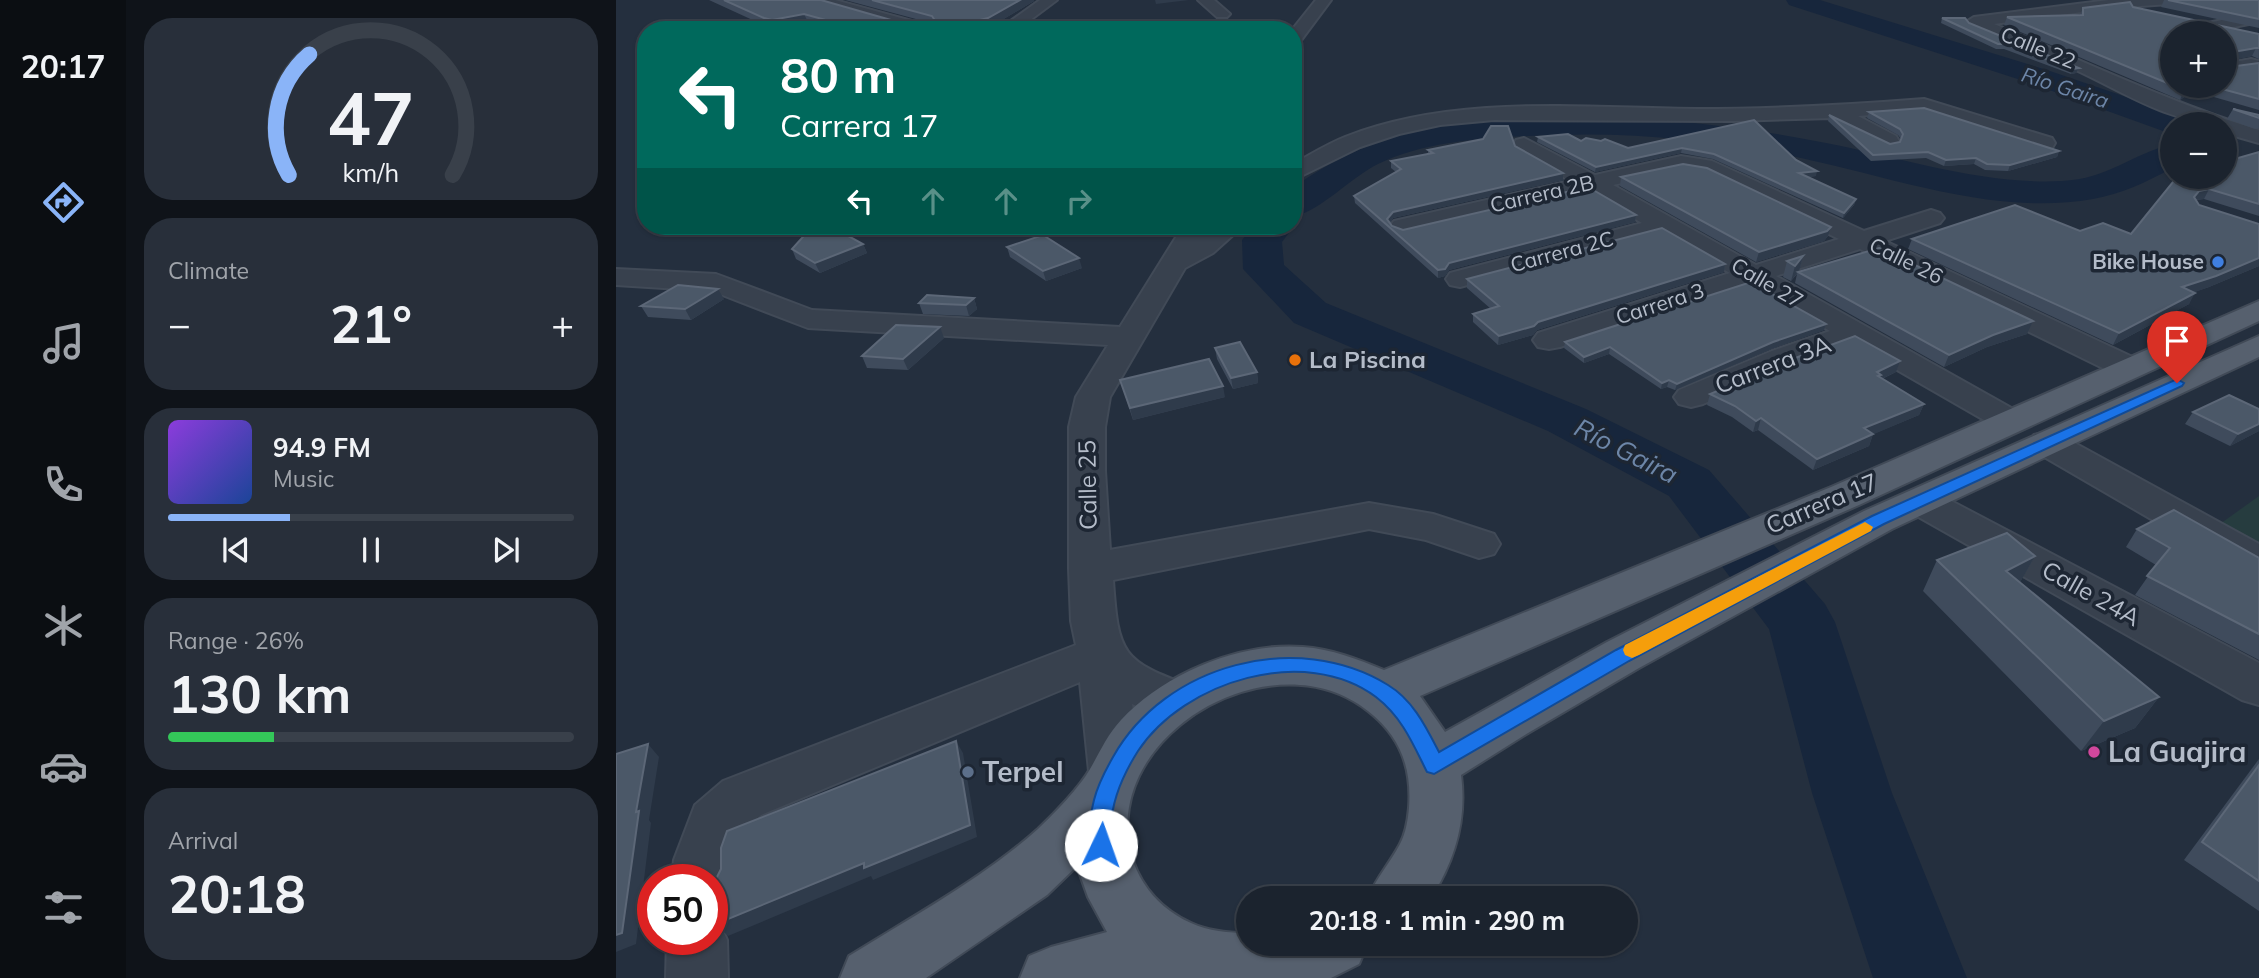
<!DOCTYPE html>
<meta charset="utf-8">
<style>
body{margin:0;font-family:Mulish,sans-serif;background:#282f3a;color:#f1f3f6;height:100vh;display:flex;flex-direction:column;font-size:26px;white-space:nowrap}
*{box-sizing:border-box;margin:0}
p{font-size:23px;color:#a0a4aa}
.icon{flex:none;width:38px;height:38px;fill:none;stroke:currentColor;stroke-width:2;stroke-linecap:round;stroke-linejoin:round}
.map{position:relative;flex:1;overflow:hidden}
.side{display:flex;flex-direction:column;gap:18px;padding:18px;background:#0f1319;width:490px}
.side>*{flex:none}
.guide{position:absolute;left:21px;top:21px;width:665px;height:214px;border-radius:28px;box-shadow:0 2px 5px #0004,0 0 0 2px #39404a;background:#00695c;color:#fff;overflow:hidden}
.tools{position:absolute;left:1544px;top:21px;display:grid;gap:14px}
.tools a{display:grid;place-items:center;width:77px;height:77px;border-radius:50%;background:#1b232e;box-shadow:0 2px 5px #0004,0 0 0 2px #39404a;font-size:35px}
.speed{position:absolute;left:21px;top:864px;display:flex;gap:14px;font-size:35px;font-weight:700;text-align:center}
.speed>*{display:grid;place-content:center;width:91px;height:91px;border-radius:50%;background:#1b232e;box-shadow:0 2px 5px #0004,0 0 0 2px #39404a;line-height:1}
.speed .limit{border:10px solid #d22;background:#fff;color:#111}
.pin{position:absolute;display:grid;place-items:center;width:60px;height:60px;color:#fff;margin:-72px -30px;border-radius:50% 50% 50% 0;rotate:-45deg;box-shadow:0 0 7px #0007}
.pin .icon{rotate:45deg}
.me{position:absolute;width:77px;margin:-38px;rotate:3deg;stroke-linejoin:round;filter:drop-shadow(0 0 5px #0008)}
.turn{display:flex;align-items:center;gap:24px;height:147px;padding:0 28px;font-size:32px}
.turn .icon{width:91px;height:91px;stroke-width:2.5}
.turn b{display:block;font-size:49px;line-height:60px}
.lanes{display:flex;align-items:center;height:66px;padding:0 28px;background:#0003;justify-content:center;gap:35px;direction:ltr}
.lanes .off{opacity:.35}
.big{font-size:52px;font-weight:700;line-height:1.1}
.side .widget{flex:1;display:flex;flex-direction:column;justify-content:center;gap:10px;min-width:0;padding:0 24px;border-radius:28px;background:#282f3a}
.side .dial{align-items:center;gap:0}
.dial svg{height:182px;overflow:visible;fill:none;stroke:#39404a;stroke-width:7;stroke-linecap:round;text-anchor:middle}
.dial text{fill:#f1f3f6;stroke:none}
.song{display:flex;align-items:center;gap:21px}
.cover{width:84px;height:84px;border-radius:10px;background:linear-gradient(135deg,hsl(270 70% 55%),hsl(220 70% 35%))}
.played{height:7px;border-radius:4px;background:linear-gradient(90deg,#8ab4f8 30%,#39404a 30%)}
.keys{display:flex;justify-content:space-around;direction:ltr}
.heat{display:flex;justify-content:space-between;align-items:center;font-size:38px;direction:ltr}
.charge{height:10px;border-radius:5px;background:linear-gradient(90deg,#34c759 26%,#39404a 0)}
.trip{position:absolute;left:620px;top:886px;width:402px;height:70px;border-radius:35px;background:#1b232e;box-shadow:0 2px 5px #0004,0 0 0 2px #39404a;font-weight:700;line-height:70px;text-align:center}
main{display:flex;flex:1;min-height:0}
.tab-bar{display:flex;flex-direction:column;width:126px;justify-content:space-around;align-items:center;background:#0b0e12;color:#a0a4aa}
.tab-bar .icon{width:49px;height:49px}
.tab-bar .selected{color:#8ab4f8}
.tab-bar b{font-size:32px;color:#f1f3f6}
.map>svg:first-child{display:block}
</style>
<main>
<nav class="tab-bar">
<b>20:17</b>
<svg class="icon selected" aria-label="directions" viewBox="0 0 24 24"><path d="M12 3l9 9-9 9-9-9zM9 14v-3h6M13 9l2 2-2 2"/></svg>
<svg class="icon" aria-label="music" viewBox="0 0 24 24"><path d="M9 18V5l10-2v13"/><circle cx="6" cy="18" r="3"/><circle cx="16" cy="16" r="3"/></svg>
<svg class="icon" aria-label="phone" viewBox="0 0 24 24"><path d="M5 4h4l2 5-3 2q2 4 5 5l2-3 5 2v4C11 20 4 13 5 4z"/></svg>
<svg class="icon" aria-label="climate" viewBox="0 0 24 24"><path d="M12 3v18M4 7l16 10M4 17L20 7"/></svg>
<svg class="icon" aria-label="car" viewBox="0 0 24 24"><path d="M5 17H2v-5l4-1 3-4h7l3 4 3 1v5h-3M9 17h6M6 11h13"/><circle cx="7" cy="17" r="2"/><circle cx="17" cy="17" r="2"/></svg>
<svg class="icon" aria-label="filters" viewBox="0 0 24 24"><path d="M4 7h16M4 17h16"/><circle cx="9" cy="7" r="2"/><circle cx="15" cy="17" r="2"/></svg>
</nav>
<section class="side">
<div class="widget dial"><svg viewBox="0 0 100 80">
<path d="M14 69A42 42 0 1 1 86 69"/>
<path d="M14 69A42 42 0 0 1 23 16" stroke="#8ab4f8"/>
<text x="50" y="56" font-size="32" font-weight="700">47</text>
<text x="50" y="72" font-size="11">km/h</text>
</svg></div>
<div class="widget"><p>Climate</p>
<div class="heat"><a>−</a><b class="big">21°</b><a>+</a></div>
</div>
<div class="widget">
<div class="song"><i class="cover"></i><div><b>94.9 FM</b><p>Music</p></div></div>
<div class="played"></div>
<div class="keys"><svg class="icon" aria-label="previous" viewBox="0 0 24 24"><path d="M18 5L8 12l10 7zM5 5v14"/></svg><svg class="icon" aria-label="pause" viewBox="0 0 24 24"><path d="M8 5v14M16 5v14"/></svg><svg class="icon" aria-label="next" viewBox="0 0 24 24"><path d="M6 5l10 7-10 7zM19 5v14"/></svg></div>
</div>
<div class="widget"><p>Range · 26%</p><b class="big">130 km</b><div class="charge"></div></div>
<div class="widget"><p>Arrival</p><b class="big">20:18</b></div>
</section>
<div class="map">
<svg width="1643" height="978" viewBox="0 0 1643 978">
<rect width="100%" height="100%" fill="#242f3e"/>
<!-- green -->
<path fill="#263c3f" d="M1643,496V553L1597,529Z"/>
<g fill="none" stroke-linecap="round" stroke-linejoin="round">
<!-- river -->
<g fill="#17263c" fill-rule="evenodd">
<path d="M1170,0H1204L1434,71L1569,117L1574,124H1556V133L1547,131L1414,83L1173,5Z"/>
<path d="M940,116C1031,116 1120,125 1210,143C1287,158 1366,185 1446,181C1492,179 1516,154 1556,144V168C1531,182 1505,194 1477,199C1375,217 1269,174 1170,155C1094,140 1016,132 938,135C881,137 814,139 762,164C734,178 706,210 677,217V188C762,126 839,122 940,116Z"/>
<path d="M677,225L678,226L666,242L668,265L710,303L970,409L1093,470L1209,604L1219,622L1276,793L1351,978H1257L1196,793L1153,629L1053,496L932,431L678,323L627,269L626,240L638,226Z"/>
</g>
<defs>
<g id="minor">
<path d="M195,0H219L318,27L320,30H293L197,3Z"/>
<path d="M424,0H441L401,30H382Z"/>
<path d="M582,0H598L614,14L611,17H601Z"/>
<path d="M700,0H715L683,43L677,44L676,30Z"/>
<path d="M1493,0H1560L1553,4L1496,8L1378,24C1466,60 1552,102 1643,130V143L1608,133V124C1556,124 1509,93 1462,71C1427,54 1389,40 1352,25L1350,22L1358,17Z"/>
<path d="M1643,12V22L1598,31L1590,26L1592,23Z"/>
<path d="M1635,59L1643,61V71L1635,69L1608,74V64Z"/>
<path d="M1308,99L1436,138L1439,143L1436,148L1428,149L1307,111L1242,116L1280,136L1283,141L1280,146L1272,147L1215,118L1117,121L878,120L824,125L783,134L744,147L677,180V164C694,155 711,144 729,137C839,94 965,108 1081,109C1157,109 1232,105 1308,99Z"/>
<path d="M908,138L979,175L1065,156L1096,161L1248,231L1315,210L1324,213L1328,218L1324,223L1269,241L1525,361L1529,368L1525,375L1513,378L1501,375L1244,249L1160,276L1406,414L1412,421L1406,428L1394,432L1382,428L1236,344L1178,365L1087,404L1075,407L1063,404L1058,397L1063,390L1156,351L1214,331L1134,285L944,347L933,349L922,347L917,340L922,333L1114,273L1045,233L844,287L834,285L830,279L834,273L1026,223L972,191L787,234L778,231L774,226L778,221L954,181L900,150L897,145L900,140ZM1065,170L1090,174L1223,239L1140,265L997,185Z"/>
<path d="M567,226H593L588,234L598,226H627L597,253L569,268L494,397L489,427V471L494,550L753,503L817,514L878,534L884,544L878,554L863,558L810,540L753,529L497,580C502,655 506,661 577,687L584,701L577,715L560,721L516,704L525,771L517,787L499,794L481,787L473,771L464,682L145,815L121,837L114,860V880L105,900L96,903V880H56L58,860L79,805L107,781L460,645L455,621L453,569V427L460,397L492,345L192,328L96,291L0,285V269L100,274L196,310L504,327Z"/>
<path d="M1431,432L1444,435L1643,544V578L1628,573L1418,451L1413,443L1418,435Z"/>
<path d="M1306,489L1320,493L1643,663V705L1626,700L1292,511L1286,502L1292,493Z"/>
<path d="M96,916L102,919L111,940L112,978H50L51,940H96Z"/>
</g>
<path id="major" d="M1643,301V321L1243,505L804,696L829,732L991,642L1248,511L1643,336V357L1276,529L1023,668L912,733L845,775C851,820 839,860 815,898H752C760,878 774,863 784,844C790,833 792,819 793,808C796,767 784,736 752,711C680,653 561,697 523,776C496,833 517,897 575,923C592,931 613,933 632,933V943H752L743,964L715,978H404L413,956L435,947L491,932L472,897L461,866L431,895L310,978H224L233,956C297,916 366,879 422,829C438,814 464,787 474,769C484,752 491,735 505,720C548,674 623,642 687,647C716,649 741,659 768,670L1215,487Z"/>
</defs>
<!-- minor casing -->
<use href="#minor" stroke="#414a57" stroke-width="4"/>
<!-- major casing -->
<use href="#major" stroke="#414a57" stroke-width="4"/>
<!-- minor -->
<use href="#minor" fill="#38414e" fill-rule="evenodd"/>
<!-- major -->
<use href="#major" fill="#56606e" fill-rule="evenodd"/>
</g>
<!-- wall -->
<g fill="#3f4b5c" fill-rule="evenodd">
<path d="M93,0H205L289,24L311,22L229,0H417L418,1L374,27L363,30H218L192,22L159,29L152,27Z"/>
<path d="M1548,0H1643V28L1545,7Z"/>
<path d="M1517,7L1643,34V59L1636,56L1610,61V65L1613,67L1643,63V110L1577,91L1564,100L1388,25L1391,17L1464,15L1467,8ZM1556,33L1608,86H1556Z"/>
<path d="M1326,18L1353,23L1463,68L1460,73L1455,74L1388,49H1380L1325,23Z"/>
<path d="M1617,109L1643,115V128L1639,129L1611,119Z"/>
<path d="M1253,112L1443,151L1441,157L1392,171L1369,170L1358,164L1328,166L1310,158L1255,161L1212,121L1213,115L1274,144L1284,142L1285,139L1282,135L1251,118Z"/>
<path d="M1138,120L1180,160L1200,176L1192,177L1240,199L1238,205L1227,218L1097,159L1065,153L979,172L921,142L922,137L965,141L1012,148Z"/>
<path d="M899,146L947,180L777,218L774,223L776,226L787,230L1020,215L1019,222L833,270L829,276L822,278L739,203L738,196L780,172L775,168V161L812,154V150Z"/>
<path d="M1643,152V216L1588,199L1580,200L1583,205L1643,224V266L1593,287L1578,292L1573,304L1497,345L1292,249L1296,239L1464,231L1515,234Z"/>
<path d="M1005,177L1215,227L1212,236L1208,241L1140,262L1004,186Z"/>
<path d="M247,244L251,253L204,273L180,259L176,249Z"/>
<path d="M391,247L466,268L430,281L394,257Z"/>
<path d="M1187,256L1183,271L1411,334L1371,347L1328,367L1179,283L1181,274L1175,281L1167,277L1171,261Z"/>
<path d="M1109,264L1108,272L921,330L917,335L882,345L857,322V314L875,309L851,288V279Z"/>
<path d="M358,298L361,309L353,316L307,314L303,303Z"/>
<path d="M108,299L75,320L32,317L25,306Z"/>
<path d="M1210,324L1208,330L1155,349L1059,390L1051,387L1045,389L993,354L968,363L948,348L949,342Z"/>
<path d="M328,338L292,370L251,368L246,356Z"/>
<path d="M599,348L641,372L642,383L617,389L601,359Z"/>
<path d="M1280,372L1266,379L1308,404L1303,415L1257,434L1253,446L1197,470L1142,430L1137,432L1116,417L1091,405L1094,394Z"/>
<path d="M504,380L609,397L517,420Z"/>
<path d="M1643,409V431L1614,446L1569,424L1577,412Z"/>
<path d="M1521,529L1643,558V660L1519,595L1540,565L1510,547Z"/>
<path d="M1419,556L1404,582L1543,697L1519,728L1465,751L1307,591L1321,560Z"/>
<path d="M1643,759V911L1568,860Z"/>
</g>
<!-- shaded-wall -->
<g fill="#2f3b4b">
<path d="M404,0H417L418,1L374,27L363,30H324Z"/>
<path d="M539,0H573L540,4Z"/>
<path d="M188,14L192,22L159,29L156,20Z"/>
<path d="M1640,48L1636,56L1608,62L1611,53Z"/>
<path d="M1463,68L1460,73L1455,74L1457,69Z"/>
<path d="M1575,86H1580L1577,91L1564,100L1568,90Z"/>
<path d="M1066,148L1065,153L979,172L980,167Z"/>
<path d="M1443,151L1441,157L1392,171L1394,165Z"/>
<path d="M1360,158L1358,164L1328,166L1330,160Z"/>
<path d="M1201,171L1200,176L1182,178L1183,173Z"/>
<path d="M947,173V180L777,218L771,226V219L777,212Z"/>
<path d="M1593,189L1588,199L1577,200L1578,197L1583,191Z"/>
<path d="M1240,199L1238,205L1227,218L1228,213Z"/>
<path d="M1020,215L1019,222L833,270L829,276L822,278V270L833,263Z"/>
<path d="M1215,227L1212,236L1208,241L1140,262L1143,252Z"/>
<path d="M247,244L251,253L204,273L199,263Z"/>
<path d="M1187,256L1183,271L1182,272L1175,281L1179,266Z"/>
<path d="M463,258L466,268L430,281L427,271Z"/>
<path d="M1643,258V266L1593,287L1560,299L1566,287Z"/>
<path d="M1109,264L1108,272L921,330L917,335L882,345L883,336L922,322Z"/>
<path d="M102,289L108,299L75,320L69,309Z"/>
<path d="M1579,293L1573,304L1497,345L1503,333Z"/>
<path d="M358,298L361,309L353,316L350,305Z"/>
<path d="M1417,321L1411,334L1371,347L1328,367L1333,355L1377,335Z"/>
<path d="M1210,324L1208,330L1155,349L1059,390L1061,384L1157,342Z"/>
<path d="M324,327L328,338L292,370L287,359Z"/>
<path d="M994,347L993,354L968,363V357Z"/>
<path d="M1284,361L1280,372L1263,380L1261,372Z"/>
<path d="M641,372L642,383L617,389L615,378Z"/>
<path d="M1053,380L1051,387L1045,389L1046,383Z"/>
<path d="M607,386L609,397L517,420L514,408Z"/>
<path d="M1308,404L1303,415L1244,440L1248,428Z"/>
<path d="M1145,418L1142,430L1137,432L1140,421Z"/>
<path d="M1643,424V431L1614,446L1622,434Z"/>
<path d="M1257,434L1253,446L1197,470L1201,459Z"/>
<path d="M1419,556L1402,586L1390,571Z"/>
<path d="M1543,697L1519,728L1465,751L1488,721Z"/>
<path d="M340,741L347,753L361,837L257,880L255,876L112,936L100,924Z"/>
<path d="M32,744L43,757L33,820L35,823L20,944L0,952V935Z"/>
</g>
<!-- building -->
<g fill="#4b5868" stroke="#5c6777" stroke-width="2">
<path d="M108,0H205L289,24L320,22L316,16L256,0H404L372,18L324,30H246L188,14L156,20L148,18Z"/>
<path d="M1552,0H1643V19Z"/>
<path d="M1514,2L1517,7L1643,34V48H1640L1611,53L1610,65L1613,67L1643,63V99L1595,86H1608V33H1556V85L1391,17L1467,15V8Z"/>
<path d="M1326,18H1349L1353,23L1463,68L1457,69L1390,44H1382Z"/>
<path d="M1557,86H1575L1568,90Z"/>
<path d="M1308,108L1443,151L1394,165L1371,164L1360,158L1330,160L1312,152L1257,155L1213,115L1274,144L1284,142L1287,134L1284,129L1253,112Z"/>
<path d="M1617,109L1643,115V118Z"/>
<path d="M1138,120L1180,160L1201,171L1183,173L1240,199L1228,213L1098,154L1066,148L980,167L922,137L952,134L965,141L970,138L985,141L989,139L1012,148Z"/>
<path d="M875,126H892L899,146L947,173L777,212L771,219L776,226L787,230L972,187L1020,215L833,263L829,269L822,270L738,196L785,169L775,161L817,153L812,150L867,139Z"/>
<path d="M1643,152V204L1593,189L1583,191L1578,197L1583,205L1643,224V258L1600,276L1566,287L1579,293L1503,333L1296,239L1399,205L1464,231L1487,223L1515,234L1561,177H1608V162Z"/>
<path d="M1067,164L1091,168L1215,227L1211,231L1143,252L1005,177Z"/>
<path d="M216,227L247,244L199,263L176,249L195,228Z"/>
<path d="M1046,228L1109,264L922,322L918,326L883,336L857,314L883,306L851,279Z"/>
<path d="M427,235L463,258L427,271L391,247Z"/>
<path d="M1263,248L1417,321L1377,335L1333,355L1182,272Z"/>
<path d="M1187,256L1179,266L1171,261Z"/>
<path d="M1135,282L1210,324L1157,342L1061,384L1053,380L1046,383L994,347L968,357L949,342Z"/>
<path d="M62,285L102,289L69,309L25,306Z"/>
<path d="M311,295L358,298L350,305L303,303Z"/>
<path d="M280,325L324,327L287,359L246,356Z"/>
<path d="M1239,336L1284,361L1261,372L1265,375L1262,376L1308,404L1248,428L1257,434L1201,459L1145,418L1140,421L1119,406L1094,394L1182,357Z"/>
<path d="M624,342L641,372L615,378L599,348Z"/>
<path d="M593,359L607,386L514,408L504,380Z"/>
<path d="M1613,395L1643,409V424L1622,434L1577,412Z"/>
<path d="M1558,510L1643,558V634L1531,576L1554,548L1521,529Z"/>
<path d="M1391,533L1419,556L1390,571L1543,697L1488,721L1321,560Z"/>
<path d="M340,741L354,825L248,868V863L100,924L96,916V887L105,869V848L111,831Z"/>
<path d="M32,744L20,812L23,811L6,933L0,935V754Z"/>
<path d="M1643,765V881L1586,842Z"/>
</g>
<!-- route -->
<path fill="#1a73e8" stroke="#114b97" stroke-width="2" d="M1561,379L1568,383L1566,386L1268,524L1013,661L818,774L811,772C797,744 786,717 760,697C689,644 568,681 522,751C508,773 496,800 495,826C495,836 497,843 493,852L485,856L477,852C469,835 474,818 478,800C482,784 489,771 497,757C549,664 681,629 772,685C797,700 810,727 823,752L1000,650L1256,516Z"/>
<!-- slow -->
<path fill="#f59e0b" d="M1249,522L1257,527L1255,531L1023,655L1016,658L1009,655L1007,650L1009,645Z"/>
<!-- markers -->
<circle fill="#3f7fe0" stroke="#1d2633" stroke-width="2.5" cx="1602" cy="262" r="7"/>
<circle fill="#e8710a" stroke="#1d2633" stroke-width="2.5" cx="679" cy="360" r="7"/>
<circle fill="#d1479c" stroke="#1d2633" stroke-width="2.5" cx="1478" cy="752" r="7"/>
<circle fill="#5c6f8a" stroke="#1d2633" stroke-width="2.5" cx="352" cy="772" r="7"/>
<g text-anchor="middle" stroke-width="7" stroke-linejoin="round" paint-order="stroke">
<!-- far-street labels -->
<g font-size="21" fill="#b4bcc9" stroke="#1d2633">
<text transform="translate(1422 48) rotate(22)" y="7">Calle 22</text>
<text transform="translate(926 194) rotate(-13)" y="7">Carrera 2B</text>
<text transform="translate(946 252) rotate(-15)" y="7">Carrera 2C</text>
<text transform="translate(1290 261) rotate(26)" y="7">Calle 26</text>
<text transform="translate(1151 283) rotate(30)" y="7">Calle 27</text>
<text transform="translate(1044 304) rotate(-18)" y="7">Carrera 3</text>
</g>
<!-- far-water labels -->
<g font-size="21" font-style="italic" fill="#6d86a8" stroke="#1d2633">
<text transform="translate(1449 88) rotate(18)" y="7">Río Gaira</text>
</g>
<!-- far-poi labels -->
<g font-size="21" font-weight="bold" fill="#b4bcc9" stroke="#1d2633" text-anchor="end">
<text x="1588" y="269">Bike House</text>
</g>
<!-- poi labels -->
<g font-size="24" font-weight="bold" fill="#b4bcc9" stroke="#1d2633" text-anchor="start">
<text x="693" y="368">La Piscina</text>
</g>
<!-- street labels -->
<g font-size="24" fill="#b4bcc9" stroke="#1d2633">
<text transform="translate(1157 365) rotate(-21)" y="8">Carrera 3A</text>
<text transform="translate(472 485) rotate(-91)" y="8">Calle 25</text>
<text transform="translate(1206 504) rotate(-23)" y="8">Carrera 17</text>
<text transform="translate(1475 594) rotate(29)" y="8">Calle 24A</text>
</g>
<!-- water labels -->
<g font-size="26" font-style="italic" fill="#6d86a8" stroke="#1d2633">
<text transform="translate(1010 451) rotate(27)" y="9">Río Gaira</text>
</g>
<!-- near-poi labels -->
<g font-size="28" font-weight="bold" fill="#b4bcc9" stroke="#1d2633" text-anchor="start">
<text x="1492" y="762">La Guajira</text>
<text x="366" y="782">Terpel</text>
</g>
</g>
</svg>
<div class="tools">
<a>+</a>
<a>−</a>
</div>
<div class="speed"><div class="limit">50</div></div>
<div class="pin" style="left:1561px;top:383px;background:#d93025"><svg class="icon" aria-label="arrive" viewBox="0 0 24 24"><path d="M6 21V4h12l-3 4 3 4H6"/></svg></div>
<svg class="me" style="left:485px;top:845px" viewBox="-20 -20 40 40"><circle r="19" fill="#fff"/><path d="M0-13L10 11 0 6-10 11z" fill="#1a73e8"/></svg>
<div class="trip">20:18 · 1 min · 290 m</div>
<div class="guide">
<div class="turn"><svg class="icon" aria-label="left" viewBox="0 0 24 24"><path d="M17 20v-9H6M10 6l-5 5 5 5"/></svg><div><b>80 m</b>Carrera 17</div></div>
<div class="lanes"><svg class="icon" aria-label="left" viewBox="0 0 24 24"><path d="M17 20v-9H6M10 6l-5 5 5 5"/></svg><svg class="icon off" aria-label="ahead" viewBox="0 0 24 24"><path d="M12 20V5M6 11l6-6 6 6"/></svg><svg class="icon off" aria-label="ahead" viewBox="0 0 24 24"><path d="M12 20V5M6 11l6-6 6 6"/></svg><svg class="icon off" aria-label="right" viewBox="0 0 24 24"><path d="M7 20v-9h11M14 6l5 5-5 5"/></svg></div>
</div>
</div>
</main>
